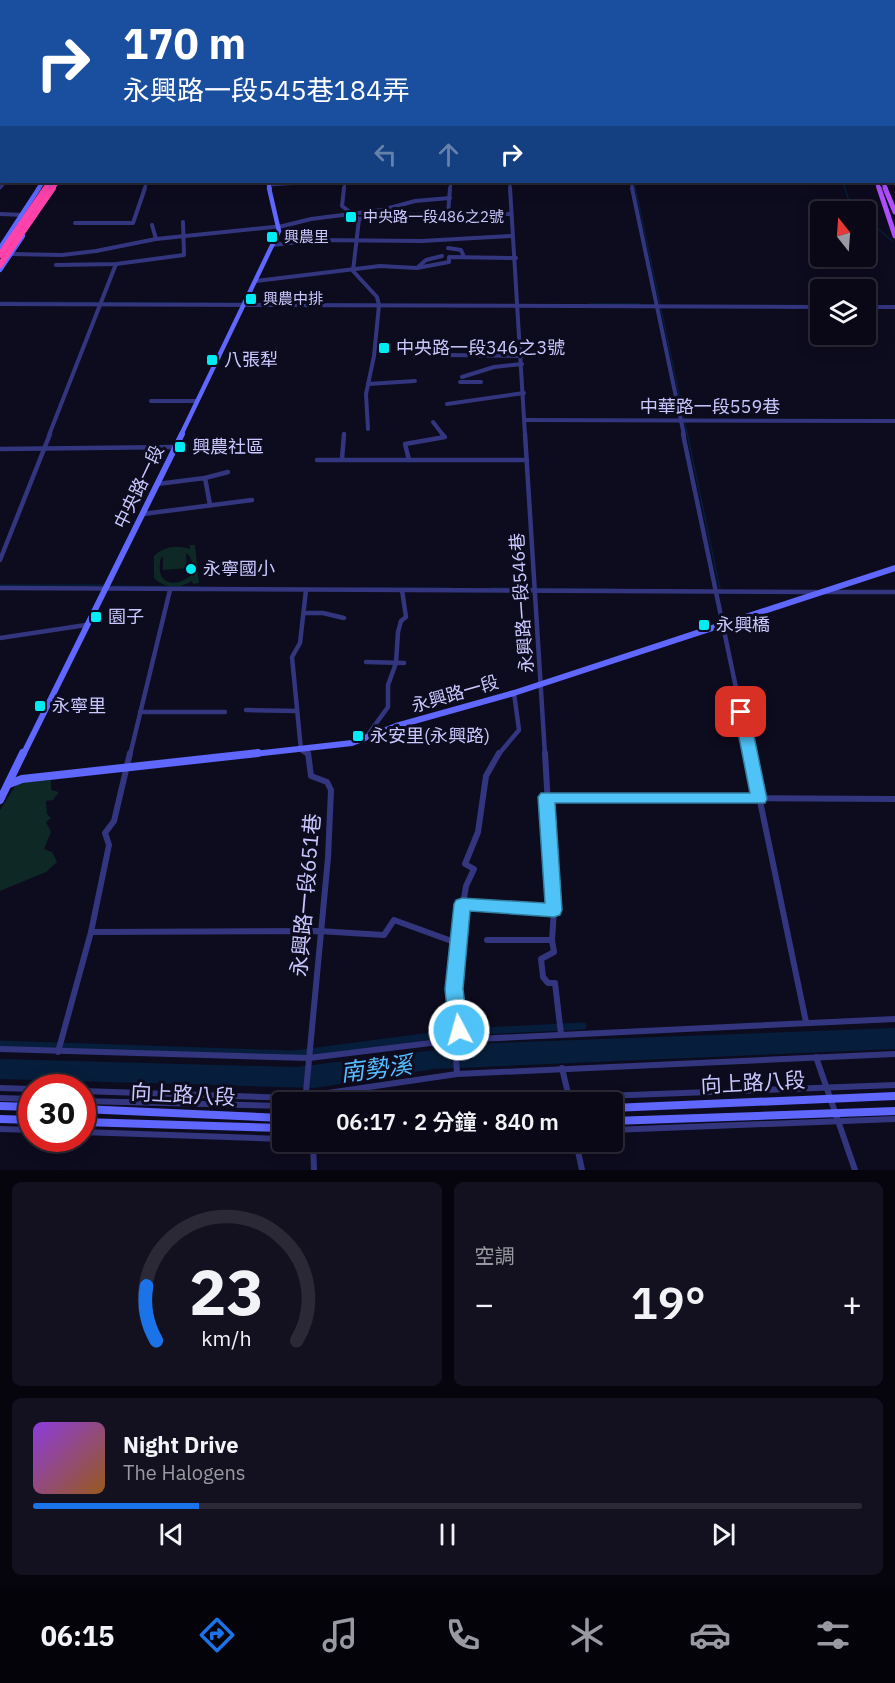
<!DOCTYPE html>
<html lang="zh-TW">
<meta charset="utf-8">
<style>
body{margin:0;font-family:"IBM Plex Sans","Noto Sans TC",sans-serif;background:#13111f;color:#f1f3f6;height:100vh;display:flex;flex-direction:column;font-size:22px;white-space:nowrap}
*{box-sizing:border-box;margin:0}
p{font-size:20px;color:#999aa1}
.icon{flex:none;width:33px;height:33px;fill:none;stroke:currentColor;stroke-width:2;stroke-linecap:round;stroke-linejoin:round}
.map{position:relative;height:1170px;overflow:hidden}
.side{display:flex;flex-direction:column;gap:12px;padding:12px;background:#06040c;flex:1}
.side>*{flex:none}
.top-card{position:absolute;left:0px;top:0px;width:896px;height:183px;box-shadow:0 3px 15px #0003,0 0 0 2px #2a2935;background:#1a4fa0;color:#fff;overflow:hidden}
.needle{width:39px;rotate:343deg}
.controls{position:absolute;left:810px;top:201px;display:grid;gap:12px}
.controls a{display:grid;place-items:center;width:66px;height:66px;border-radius:6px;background:#0a0816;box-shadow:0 3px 15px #0003,0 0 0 2px #2a2935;font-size:30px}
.speed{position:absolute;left:18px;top:1074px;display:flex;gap:12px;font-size:30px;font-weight:700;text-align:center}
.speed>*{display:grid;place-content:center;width:78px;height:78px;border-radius:50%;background:#0a0816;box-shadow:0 3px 15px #0003,0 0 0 2px #2a2935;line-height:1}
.speed .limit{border:9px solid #d22;background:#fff;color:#111}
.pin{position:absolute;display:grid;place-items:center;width:51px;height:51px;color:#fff;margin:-26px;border-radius:12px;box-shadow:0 3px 9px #0006}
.me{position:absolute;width:66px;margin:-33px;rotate:354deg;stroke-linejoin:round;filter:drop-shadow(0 0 4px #0008)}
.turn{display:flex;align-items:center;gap:21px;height:126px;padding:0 24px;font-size:27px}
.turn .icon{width:78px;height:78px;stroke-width:2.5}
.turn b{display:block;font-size:42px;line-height:51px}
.lanes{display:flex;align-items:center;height:57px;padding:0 24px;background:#0003;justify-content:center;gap:30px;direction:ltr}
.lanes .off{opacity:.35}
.big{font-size:45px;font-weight:600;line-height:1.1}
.side .widget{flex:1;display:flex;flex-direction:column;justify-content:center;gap:9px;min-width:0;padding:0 21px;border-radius:9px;background:#13111f}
.side .dial{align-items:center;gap:0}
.dial svg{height:156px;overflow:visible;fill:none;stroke:#2a2935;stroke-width:7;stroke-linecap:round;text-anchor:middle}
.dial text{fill:#f1f3f6;stroke:none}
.song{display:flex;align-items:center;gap:18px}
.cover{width:72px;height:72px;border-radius:9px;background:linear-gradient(135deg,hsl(270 70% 55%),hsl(30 70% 35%))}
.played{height:6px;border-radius:3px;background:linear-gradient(90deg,#1a73e8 20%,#2a2935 20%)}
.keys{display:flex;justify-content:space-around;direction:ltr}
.heat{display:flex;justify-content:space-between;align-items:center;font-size:33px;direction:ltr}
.side .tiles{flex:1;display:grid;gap:12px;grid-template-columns:1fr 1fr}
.widget:last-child{grid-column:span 2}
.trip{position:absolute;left:272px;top:1092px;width:351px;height:60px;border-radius:6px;background:#0a0816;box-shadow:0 3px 15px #0003,0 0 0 2px #2a2935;font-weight:600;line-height:60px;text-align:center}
.menu{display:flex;height:96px;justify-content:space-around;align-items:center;background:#040309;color:#999aa1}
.menu .icon{width:42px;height:42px}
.menu .current{color:#1a73e8}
.menu b{font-size:27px;color:#f1f3f6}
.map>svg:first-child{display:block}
</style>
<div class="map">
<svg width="895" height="1170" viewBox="0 0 895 1170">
<rect width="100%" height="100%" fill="#0d0b1e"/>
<!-- green -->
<g fill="#0e2825" fill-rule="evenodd">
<path d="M190,545H195L199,583L193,584L192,581C179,589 165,589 154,578V556C164,546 177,545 190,549ZM186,553C193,557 194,570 189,577C170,590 155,580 161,558L163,557V570L187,568Z"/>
<path d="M51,780V790L59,792L53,800L46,801L47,814L51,818L46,822L51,832L44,849L52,852L57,862L46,872L0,891V810L17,783Z"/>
</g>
<!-- water -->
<path fill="#061e3b" d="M895,1028V1049L434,1069L315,1088L0,1079V1059L296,1067L492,1043Z"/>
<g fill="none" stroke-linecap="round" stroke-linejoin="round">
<!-- stream -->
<g stroke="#061e3b" stroke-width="1.5">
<path d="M817,2L841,0"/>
<path d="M634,182L660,304"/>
<path d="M843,182L850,204L858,212"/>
<path d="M866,218L892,241"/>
<path d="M0,302L379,304"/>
<path d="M590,304H640"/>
<path d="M661,309L684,418"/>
<path d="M685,423L720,589"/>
<path d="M0,585H105"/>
<path d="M110,586L201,587"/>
<path d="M359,588H450"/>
<path d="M491,588L615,589"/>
</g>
<!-- canal -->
<path stroke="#061e3b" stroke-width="7" d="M0,1044L294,1054L462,1032L583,1026"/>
<!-- street-far3 -->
<g stroke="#33367f" stroke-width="3">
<path d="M63,0L105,1"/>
<path d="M0,84L2,82"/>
<path d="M21,182H53"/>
<path d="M510,182V189"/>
<path d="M631,182L633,189"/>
<path d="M268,185L316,182"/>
<path d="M0,188L5,182"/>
<path d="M144,189L147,182"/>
<path d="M344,189L345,182"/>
<path d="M450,189L451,182"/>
</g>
<!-- street-far2 -->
<g stroke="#33367f" stroke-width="4">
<path d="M344,188L342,206L359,219L353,271L377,297L379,305L374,356L366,394L368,429"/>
<path d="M510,188L525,435"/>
<path d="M632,188L684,435"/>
<path d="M0,214L24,215"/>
<path d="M448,215L450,188"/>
<path d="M359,219L381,215L511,214"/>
<path d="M75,223H133L145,188"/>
<path d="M152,225L156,239"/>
<path d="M273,245L316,240L422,241L512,236"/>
<path d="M448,248L461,250L464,257"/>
<path d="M11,254L62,255L96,251L156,239L283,226L311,219L382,210L415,201L450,198"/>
<path d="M56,265L116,264L184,255L183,222"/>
<path d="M417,268L426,260L442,256"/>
<path d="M256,281L380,266L417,268L449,262V257L516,258"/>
<path d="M0,304L820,307"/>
<path d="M866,307H895"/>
<path d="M444,355L522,356"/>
<path d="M462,377L494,367L522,364"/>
<path d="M460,382H481"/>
<path d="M368,384L415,381"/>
<path d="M151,401H197"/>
<path d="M447,404L524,393"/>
<path d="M525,420L895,421"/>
<path d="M433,422L443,435"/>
<path d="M49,435L116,264"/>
</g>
<!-- street-far1 -->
<g stroke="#33367f" stroke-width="4.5">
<path d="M525,434L545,755"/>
<path d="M683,434L750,755"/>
<path d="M0,449L175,447"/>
<path d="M342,459L344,434"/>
<path d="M317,460H527"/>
<path d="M409,460L405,444L445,437L442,434"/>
<path d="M205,478L228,472"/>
<path d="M157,484L205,478L210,505"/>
<path d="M143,514L252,500"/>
<path d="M0,560L50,434"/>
<path d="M0,588L816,592"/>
<path d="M306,590L300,643L292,657L301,750L308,755"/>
<path d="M825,592H895"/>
<path d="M305,613H323L344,618"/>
<path d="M0,638L86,625"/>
<path d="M366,662L404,663"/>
<path d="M246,710L297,711"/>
<path d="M140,712H225"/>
<path d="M367,736L388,707V685L396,663L398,632L401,621L406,617L402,590"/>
<path d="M130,755L170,590"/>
<path d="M498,755L519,730L514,693"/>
</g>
<!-- street -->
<g stroke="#33367f" stroke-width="6">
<path d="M545,753L554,910L552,940L554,952L541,959L543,977L548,983H555L561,1034"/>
<path d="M750,753L806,1022"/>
<path d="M546,797L895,799"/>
<path d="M462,904L554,910"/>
<path d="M91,932L319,931L384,935L394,920L457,943"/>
<path d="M487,940H552"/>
<path d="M0,1049L309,1058L455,1040L895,1019"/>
<path d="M58,1052L91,932L109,845L105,833L114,821L130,753"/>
<path d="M816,1057L855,1170"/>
<path d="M562,1068L570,1102"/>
<path d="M457,1074L455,1040L458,1031L454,989L457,943L466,886L474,869L465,864L478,832L486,776L499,753"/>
<path d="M0,1088L32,1089"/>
<path d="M82,1091L294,1098L457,1074L895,1054"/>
<path d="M0,1098L32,1099"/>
<path d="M82,1101L282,1106"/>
<path d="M305,1102L328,858L331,790L327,782L311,776L308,753"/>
<path d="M442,1102L895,1085"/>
<path d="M0,1129L32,1130"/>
<path d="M612,1130L895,1119"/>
<path d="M82,1132L282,1139"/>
<path d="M313,1142L314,1170"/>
<path d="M576,1142L582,1170"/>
</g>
<!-- secondary-far3 -->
<g stroke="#5f67ff" stroke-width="4">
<path d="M753,2L759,0"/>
<path d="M268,182L270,189"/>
<path d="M38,189L43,182"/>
<path d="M49,189L54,182"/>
</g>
<!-- secondary-far2 -->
<g stroke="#5f67ff" stroke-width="4.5">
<path d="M45,195L50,188"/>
<path d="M0,248L39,188"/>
<path d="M0,270L23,236"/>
<path d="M181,435L279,231L269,188"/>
</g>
<!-- secondary-far1 -->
<g stroke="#5f67ff" stroke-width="6">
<path d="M23,755L182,434"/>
<path d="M245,755L352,743L396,726L514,693L895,568"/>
</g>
<!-- secondary -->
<g stroke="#5f67ff" stroke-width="8">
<path d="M9,784L22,779L258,753"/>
<path d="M0,800L23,753"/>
<path d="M0,1106L32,1107"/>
<path d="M612,1108L895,1096"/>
<path d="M82,1109L282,1118"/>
<path d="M0,1119L32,1120"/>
<path d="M612,1121L895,1111"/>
<path d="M82,1122L282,1128"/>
</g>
<!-- primary-far1 -->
<g stroke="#b04fff" stroke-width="4">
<path d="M877,182L879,189"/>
<path d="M883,182L886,189"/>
</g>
<!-- primary -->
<g stroke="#b04fff" stroke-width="5">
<path d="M879,188L895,236"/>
<path d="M885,188L895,212"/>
</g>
<!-- highway-bridge-far1 -->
<g stroke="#ff43ab" stroke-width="4.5">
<path d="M45,189L50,182"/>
<path d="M52,189L57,182"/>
</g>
<!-- highway-bridge -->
<g stroke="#ff43ab" stroke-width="6">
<path d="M0,255L46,188"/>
<path d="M0,265L53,188"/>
</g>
</g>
<!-- route -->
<path fill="#4fc3f7" stroke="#337fa1" stroke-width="1.5" d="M741,707L749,712L767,799L765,803H555L562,910L560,915L554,917L470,911L463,989L468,1030L465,1036L459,1038L452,1036L449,1030L445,989L454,904L456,900L462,898L545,903L538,797L541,793H750L734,712Z"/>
<!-- markers -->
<g fill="#00ecf3" stroke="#0d0b1e" stroke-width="2">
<rect x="345" y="211" width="12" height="12" rx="3"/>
<rect x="266" y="231" width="12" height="12" rx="3"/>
<rect x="245" y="293" width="12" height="12" rx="3"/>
<rect x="378" y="342" width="12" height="12" rx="3"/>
<rect x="206" y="354" width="12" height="12" rx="3"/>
<rect x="174" y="441" width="12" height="12" rx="3"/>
<circle cx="191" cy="569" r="6"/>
<rect x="90" y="611" width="12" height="12" rx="3"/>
<rect x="698" y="619" width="12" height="12" rx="3"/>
<rect x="34" y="700" width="12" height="12" rx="3"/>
<rect x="352" y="730" width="12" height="12" rx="3"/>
</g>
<g text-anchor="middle" stroke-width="6" stroke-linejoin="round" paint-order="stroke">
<!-- far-poi labels -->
<g font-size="15" fill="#cac8ff" stroke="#0d0b1e" text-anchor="start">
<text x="363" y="222">中央路一段486之2號</text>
<text x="284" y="242">興農里</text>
<text x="263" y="304">興農中排</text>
</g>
<!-- poi labels -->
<g font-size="18" fill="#cac8ff" stroke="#0d0b1e" text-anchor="start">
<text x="396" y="354">中央路一段346之3號</text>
<text x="224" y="366">八張犁</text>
<text x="192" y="453">興農社區</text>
<text x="203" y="575">永寧國小</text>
<text x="108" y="623">園子</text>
<text x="716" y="631">永興橋</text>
<text x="52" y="712">永寧里</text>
<text x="370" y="742">永安里(永興路)</text>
</g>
<!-- street labels -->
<g font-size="18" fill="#cac8ff" stroke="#0d0b1e">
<text x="710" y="413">中華路一段559巷</text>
<text transform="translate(139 487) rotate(-64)" y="6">中央路一段</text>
<text transform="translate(522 603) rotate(-94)" y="6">永興路一段546巷</text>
<text transform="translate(455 694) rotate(-16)" y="6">永興路一段</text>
</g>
<!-- near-street labels -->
<g font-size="21" fill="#cac8ff" stroke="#0d0b1e">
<text transform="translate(306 895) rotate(-85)" y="7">永興路一段651巷</text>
<text transform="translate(753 1083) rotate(-3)" y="7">向上路八段</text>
<text transform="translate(183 1095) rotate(3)" y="7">向上路八段</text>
</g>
<!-- near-water labels -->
<g font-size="24" font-style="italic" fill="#56bdff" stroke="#0d0b1e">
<text transform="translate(376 1069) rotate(-7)" y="8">南勢溪</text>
</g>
</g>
</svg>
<div class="controls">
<a><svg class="needle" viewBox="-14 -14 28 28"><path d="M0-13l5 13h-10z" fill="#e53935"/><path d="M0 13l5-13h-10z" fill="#999aa1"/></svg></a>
<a><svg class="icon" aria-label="layers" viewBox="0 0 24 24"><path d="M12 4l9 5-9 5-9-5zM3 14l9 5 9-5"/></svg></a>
</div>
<div class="speed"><div class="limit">30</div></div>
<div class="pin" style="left:741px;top:712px;background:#d93025"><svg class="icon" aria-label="arrive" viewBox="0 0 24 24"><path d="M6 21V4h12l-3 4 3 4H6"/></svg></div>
<svg class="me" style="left:459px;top:1030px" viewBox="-20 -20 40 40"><circle r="17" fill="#4fc3f7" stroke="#fff" stroke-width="3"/><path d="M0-11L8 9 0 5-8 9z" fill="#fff"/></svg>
<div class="trip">06:17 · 2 分鐘 · 840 m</div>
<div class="top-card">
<div class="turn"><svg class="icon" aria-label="right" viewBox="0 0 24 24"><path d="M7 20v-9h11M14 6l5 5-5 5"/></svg><div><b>170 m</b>永興路一段545巷184弄</div></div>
<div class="lanes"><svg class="icon off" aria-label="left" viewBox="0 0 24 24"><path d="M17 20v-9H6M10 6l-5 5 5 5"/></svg><svg class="icon off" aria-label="ahead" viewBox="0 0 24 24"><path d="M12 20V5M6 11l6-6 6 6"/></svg><svg class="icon" aria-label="right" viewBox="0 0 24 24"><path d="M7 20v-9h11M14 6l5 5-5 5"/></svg></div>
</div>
</div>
<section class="side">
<div class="tiles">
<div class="widget dial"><svg viewBox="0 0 100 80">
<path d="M14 69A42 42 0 1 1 86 69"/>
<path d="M14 69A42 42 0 0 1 9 41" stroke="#1a73e8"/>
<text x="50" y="56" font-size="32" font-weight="700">23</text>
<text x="50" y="72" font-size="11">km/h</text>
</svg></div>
<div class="widget"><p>空調</p>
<div class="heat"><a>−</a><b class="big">19°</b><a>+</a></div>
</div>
<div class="widget">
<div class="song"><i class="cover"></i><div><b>Night Drive</b><p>The Halogens</p></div></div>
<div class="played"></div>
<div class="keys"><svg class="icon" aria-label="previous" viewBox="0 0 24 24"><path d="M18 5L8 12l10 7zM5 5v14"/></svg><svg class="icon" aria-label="pause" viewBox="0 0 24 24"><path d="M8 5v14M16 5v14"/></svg><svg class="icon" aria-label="next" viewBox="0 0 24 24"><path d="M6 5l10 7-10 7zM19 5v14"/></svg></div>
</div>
</div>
</section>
<nav class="menu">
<b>06:15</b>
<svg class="icon current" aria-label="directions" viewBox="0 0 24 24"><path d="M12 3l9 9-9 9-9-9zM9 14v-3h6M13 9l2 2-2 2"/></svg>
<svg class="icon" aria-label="music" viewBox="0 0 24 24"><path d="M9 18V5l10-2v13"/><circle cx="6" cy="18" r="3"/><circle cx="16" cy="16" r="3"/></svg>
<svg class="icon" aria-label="phone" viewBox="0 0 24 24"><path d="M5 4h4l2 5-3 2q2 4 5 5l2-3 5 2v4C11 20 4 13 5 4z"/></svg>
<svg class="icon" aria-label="climate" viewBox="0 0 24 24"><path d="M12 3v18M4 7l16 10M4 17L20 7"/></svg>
<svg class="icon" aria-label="car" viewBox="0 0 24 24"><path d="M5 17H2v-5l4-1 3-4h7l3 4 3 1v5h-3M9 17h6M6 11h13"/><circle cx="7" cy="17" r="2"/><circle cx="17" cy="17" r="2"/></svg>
<svg class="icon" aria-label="filters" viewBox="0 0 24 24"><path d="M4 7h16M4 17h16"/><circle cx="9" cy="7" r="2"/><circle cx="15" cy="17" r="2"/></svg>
</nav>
